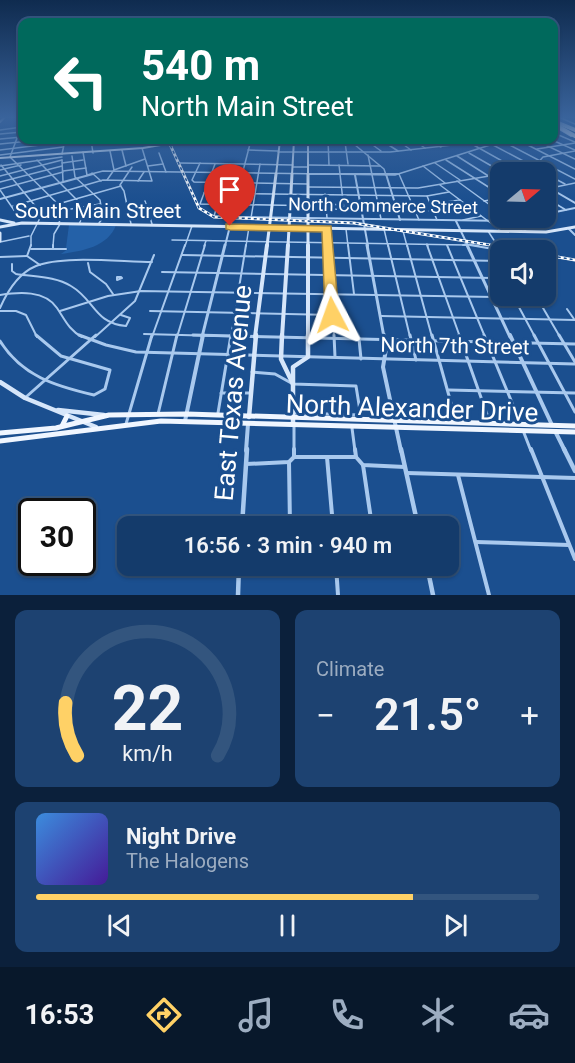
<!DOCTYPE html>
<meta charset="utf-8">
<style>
body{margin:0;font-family:Roboto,sans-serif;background:#1d4271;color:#f1f3f6;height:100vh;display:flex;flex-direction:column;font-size:22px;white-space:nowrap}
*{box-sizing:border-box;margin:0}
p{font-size:20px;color:#9dadc1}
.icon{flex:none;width:33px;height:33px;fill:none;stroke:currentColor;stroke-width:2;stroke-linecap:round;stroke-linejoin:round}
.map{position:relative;height:595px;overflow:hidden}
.panel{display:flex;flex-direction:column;gap:15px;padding:15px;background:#0b203b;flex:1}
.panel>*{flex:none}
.top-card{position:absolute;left:18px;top:18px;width:540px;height:126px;border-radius:12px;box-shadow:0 2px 4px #0004,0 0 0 2px #33557e;background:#00695c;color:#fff;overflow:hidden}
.needle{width:39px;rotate:71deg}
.tools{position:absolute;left:490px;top:162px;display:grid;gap:12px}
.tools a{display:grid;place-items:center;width:66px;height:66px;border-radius:12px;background:#143b6b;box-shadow:0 2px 4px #0004,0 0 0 2px #33557e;font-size:30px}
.speed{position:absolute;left:18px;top:498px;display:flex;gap:12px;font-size:30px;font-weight:700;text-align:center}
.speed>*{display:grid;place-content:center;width:78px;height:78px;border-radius:50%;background:#143b6b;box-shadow:0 2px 4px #0004,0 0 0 2px #33557e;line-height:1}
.speed .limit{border:3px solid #111;border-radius:9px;background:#fff;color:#111}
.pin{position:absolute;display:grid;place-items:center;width:51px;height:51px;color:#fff;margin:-62px -26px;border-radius:50% 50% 50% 0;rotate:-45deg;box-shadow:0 0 6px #0007}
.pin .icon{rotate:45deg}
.me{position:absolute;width:66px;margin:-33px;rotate:356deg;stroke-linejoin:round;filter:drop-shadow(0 0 4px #0008)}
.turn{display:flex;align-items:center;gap:21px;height:126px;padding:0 24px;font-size:27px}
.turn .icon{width:78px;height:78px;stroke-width:2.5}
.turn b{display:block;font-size:42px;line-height:51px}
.big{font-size:45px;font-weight:600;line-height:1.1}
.panel .card{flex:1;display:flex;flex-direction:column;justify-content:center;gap:9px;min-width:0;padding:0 21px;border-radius:12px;background:#1d4271}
.panel .dial{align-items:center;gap:0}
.dial svg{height:156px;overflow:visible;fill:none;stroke:#33557e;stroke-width:7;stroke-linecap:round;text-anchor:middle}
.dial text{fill:#f1f3f6;stroke:none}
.song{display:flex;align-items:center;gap:18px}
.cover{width:72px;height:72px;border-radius:9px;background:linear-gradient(135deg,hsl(210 70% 55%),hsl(260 70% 35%))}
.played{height:6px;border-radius:3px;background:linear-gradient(90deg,#ffd166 75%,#33557e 75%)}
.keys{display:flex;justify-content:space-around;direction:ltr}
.heat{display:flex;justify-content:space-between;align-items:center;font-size:33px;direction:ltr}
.panel .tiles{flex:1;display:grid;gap:15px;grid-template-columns:1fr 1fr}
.card:last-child{grid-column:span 2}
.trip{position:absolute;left:117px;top:516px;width:342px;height:60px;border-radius:12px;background:#143b6b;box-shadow:0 2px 4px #0004,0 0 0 2px #33557e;font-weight:600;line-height:60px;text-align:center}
.dock{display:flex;height:96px;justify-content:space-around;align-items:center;background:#08182b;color:#9dadc1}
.dock .icon{width:42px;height:42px}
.dock .current{color:#ffd166}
.dock b{font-size:27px;color:#f1f3f6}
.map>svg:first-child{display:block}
</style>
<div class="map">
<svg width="575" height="595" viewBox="0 0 575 595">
<rect width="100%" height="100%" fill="#1b4f8f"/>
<!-- green -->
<path fill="#2461a8" d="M69,225H116C108,247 82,251 61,254L68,249L66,248Z"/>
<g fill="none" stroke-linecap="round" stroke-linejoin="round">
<!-- minor-far3 -->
<g stroke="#a9c9ee" stroke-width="1.5">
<path d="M561,118L575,124"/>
<path d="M0,130L22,127"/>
<path d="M20,130L10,157L62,208V217L58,224"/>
<path d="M0,134L22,132"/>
<path d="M0,139L22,137"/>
<path d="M91,140L93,153"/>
<path d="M328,140L329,165"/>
<path d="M366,140L381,151"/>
<path d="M381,140L398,151"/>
<path d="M397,140L411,150"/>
<path d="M413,140L425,148"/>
<path d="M428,140L441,147"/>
<path d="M444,140L453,145"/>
<path d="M460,140L466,143"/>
<path d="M535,140L575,159"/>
<path d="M552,140L575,150"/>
<path d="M502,141L575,179"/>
<path d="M0,144L40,140"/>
<path d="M279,144H294"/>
<path d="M493,145L544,172"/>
<path d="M537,149L575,143"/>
<path d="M0,150L64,142"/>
<path d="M122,150L126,166"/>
<path d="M248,150L278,151"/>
<path d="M83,152L87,175"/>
<path d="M159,153L166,172"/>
<path d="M469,153L502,172"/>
<path d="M62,154L65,140"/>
<path d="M0,155L63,147"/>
<path d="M368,155L381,219"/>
<path d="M72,156L75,177L100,200L103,218L99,223"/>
<path d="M457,156L501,184"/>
<path d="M37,160L81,204L82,218L79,224"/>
<path d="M62,160L63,181"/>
<path d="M446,160L501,195"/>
<path d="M62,163L83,160"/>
<path d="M180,163L293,165"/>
<path d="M200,163L192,180L194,182L308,184"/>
<path d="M435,163L460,180"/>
<path d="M215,164L200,204L326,206"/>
<path d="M230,164L214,216L232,217"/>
<path d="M348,164L345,142L350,140"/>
<path d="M1,165L42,214L31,236V246"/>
<path d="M308,165L380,166"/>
<path d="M339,165L344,210"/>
<path d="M0,166L62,157"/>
<path d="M148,166L163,164"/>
<path d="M423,166L445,183"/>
<path d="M293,167H308"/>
<path d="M0,170L21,165"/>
<path d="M114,170L145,159"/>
<path d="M63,171L86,168"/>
<path d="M507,172L534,167L543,157L575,151"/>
<path d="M92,173L101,181"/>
<path d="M399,174L419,220"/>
<path d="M546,174L565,184"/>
<path d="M0,176L62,160"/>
<path d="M107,180L114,170L110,151"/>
<path d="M138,181L144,172"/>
<path d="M457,181L501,213"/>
<path d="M0,182L62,166"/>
<path d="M440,185L500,230"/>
<path d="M308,187L418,188L501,174"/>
<path d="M0,189L63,172"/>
<path d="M546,189L575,183"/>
<path d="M0,190L16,213"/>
<path d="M204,193L427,196L449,192"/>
<path d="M325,194L327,218"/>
<path d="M427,196L437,220"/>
<path d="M546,198L566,210"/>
<path d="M145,201L152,224"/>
<path d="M484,201L501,198"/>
<path d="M439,203L460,200"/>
<path d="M58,204L121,186"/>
<path d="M326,204L343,205"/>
<path d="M13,206L103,180L152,181L142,148"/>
<path d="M326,209L448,211L470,208"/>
<path d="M42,214L100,204"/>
<path d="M251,218L260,164"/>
<path d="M508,218L527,232"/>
<path d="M463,220L481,216"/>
<path d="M131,224L124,191L120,185L132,167"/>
<path d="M327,228L328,246"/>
<path d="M346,229L348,246"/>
<path d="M384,229L388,246"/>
<path d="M403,231L407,246"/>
<path d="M488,231L497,245"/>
<path d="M172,240L466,245"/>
<path d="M0,242L29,236"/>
<path d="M427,244L428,246"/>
<path d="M465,244L479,246"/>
<path d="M53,246L54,234L60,224"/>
<path d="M185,246L192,226"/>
<path d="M204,246L206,241"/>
<path d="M246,246L249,227"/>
</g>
<!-- minor-far2 -->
<g stroke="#a9c9ee" stroke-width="2">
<path d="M328,245L334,337"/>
<path d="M348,245L354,294"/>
<path d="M388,245L410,337"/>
<path d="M407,245L432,337"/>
<path d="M427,245L460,337"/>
<path d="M447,245L485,337"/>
<path d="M463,245H466"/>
<path d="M470,245L499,250"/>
<path d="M31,249H66"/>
<path d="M53,249V245"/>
<path d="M182,255L501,261"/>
<path d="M27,256L31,245"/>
<path d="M27,256L40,265"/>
<path d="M0,257L27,256"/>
<path d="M88,263L90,272L106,284L113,294"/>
<path d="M12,264V271L16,274C34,277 55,276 71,286C95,300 94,323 126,326L130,318L121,315"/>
<path d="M162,272L493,278"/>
<path d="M117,277H121L122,278L117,280Z"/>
<path d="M0,295C19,292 45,290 57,308C65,320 69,330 82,337"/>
<path d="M513,296L535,337"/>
<path d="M536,296L560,337"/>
<path d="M0,308C7,292 19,273 36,266C62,255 122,262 152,262"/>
<path d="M567,309L574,319"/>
<path d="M0,311H16L26,315L37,337"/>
<path d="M60,311L108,296L141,291L549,298"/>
<path d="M150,311L332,315"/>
<path d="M381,316L575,320"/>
<path d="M144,334L258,337"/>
<path d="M95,337L135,301L154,255"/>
<path d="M152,337L185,245"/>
<path d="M177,337L205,245"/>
<path d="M231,337L246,245"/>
</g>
<!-- minor-far1 -->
<g stroke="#a9c9ee" stroke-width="3">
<path d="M79,335L106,345L136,352L575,364"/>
<path d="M193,335L575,344"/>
<path d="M334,335L335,357"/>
<path d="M410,335L416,360"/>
<path d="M432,335L456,421"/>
<path d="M459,335L490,423"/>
<path d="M484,335L520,422"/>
<path d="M534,335L575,412"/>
<path d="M559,335L575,362"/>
<path d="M359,339L361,359"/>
<path d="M0,341C22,376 55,386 94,395L105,389L110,370L61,356L36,335"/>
<path d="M252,372L275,374L293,384L356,386L361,417"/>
<path d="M449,390L575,393"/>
<path d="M221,393H251"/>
<path d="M26,397L96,335"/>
<path d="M218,413L231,335"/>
<path d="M294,413L360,415"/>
<path d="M158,414L177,335"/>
<path d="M126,424L152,335"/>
<path d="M294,426V451"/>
<path d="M352,428L355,451"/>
<path d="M524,433L531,451"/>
</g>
<!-- minor -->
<g stroke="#a9c9ee" stroke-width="4">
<path d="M294,449V457"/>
<path d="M355,449L356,457"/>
<path d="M531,449L575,559"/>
<path d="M327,457L333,526"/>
<path d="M289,462L290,526"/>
<path d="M246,464L289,462L294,457H356L363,465L405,467"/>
<path d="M363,465L372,526"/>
<path d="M407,473L575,478"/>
<path d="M458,475L489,595"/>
<path d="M476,542L569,545"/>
<path d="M336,566L338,595"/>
</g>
<!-- tertiary-far4 -->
<g stroke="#a9c9ee" stroke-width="1.5">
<path d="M554,133L575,142"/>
<path d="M349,140L384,169L386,175"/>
<path d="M518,140L575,169"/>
<path d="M278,152H390L470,143L522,172"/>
<path d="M87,175L103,171L395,175L506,140"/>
<path d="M242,175L251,140"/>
</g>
<!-- tertiary-far3 -->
<g stroke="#a9c9ee" stroke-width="2">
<path d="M308,174H399"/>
<path d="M386,174L400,220"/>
<path d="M355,175L368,246"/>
<path d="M546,186L575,203"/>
<path d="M0,199L93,174"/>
<path d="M546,214L575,208"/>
<path d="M232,217L510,221L531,218"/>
<path d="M456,221L468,246"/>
<path d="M568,228L575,235"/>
<path d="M225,246L243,174"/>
</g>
<!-- tertiary-far2 -->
<g stroke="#a9c9ee" stroke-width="3">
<path d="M367,245L384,337"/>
<path d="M467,245L510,337"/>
<path d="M202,337L225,245"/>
</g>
<!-- tertiary-far1 -->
<g stroke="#a9c9ee" stroke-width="4">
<path d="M384,335L386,349L383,367L401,451"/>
<path d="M510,335L552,425"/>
<path d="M185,421L203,335"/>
<path d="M555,431L565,451"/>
<path d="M246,451L248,424"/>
</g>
<!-- tertiary -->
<g stroke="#a9c9ee" stroke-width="4.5">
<path d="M401,449L418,526"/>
<path d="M564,449L575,471"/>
<path d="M242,526L247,449"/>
<path d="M427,566L433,595"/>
<path d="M238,595L239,566"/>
</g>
<!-- secondary-far3 -->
<g stroke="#d6e6fa" stroke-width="2">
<path d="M0,122L4,118"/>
<path d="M554,126L571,136"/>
<path d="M308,140V175"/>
<path d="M0,158L143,148L190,140"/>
<path d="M276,175L280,140"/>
<path d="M292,175L294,140"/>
</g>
<!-- secondary-far2 -->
<g stroke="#d6e6fa" stroke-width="3">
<path d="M308,174V246"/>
<path d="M0,220L14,223"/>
<path d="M0,227L22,223L546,232L575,227"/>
<path d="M0,233V241"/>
<path d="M267,246L276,174"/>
<path d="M288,246L292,174"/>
</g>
<!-- secondary-far1 -->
<g stroke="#d6e6fa" stroke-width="4">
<path d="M308,245V337"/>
<path d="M255,337L267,245"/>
<path d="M282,337L288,245"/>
</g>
<!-- secondary -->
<g stroke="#d6e6fa" stroke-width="4.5">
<path d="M282,335L281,359L293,384"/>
<path d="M0,382L25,398L96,427"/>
<path d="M58,410L104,415"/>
<path d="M249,417L256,335"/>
<path d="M293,423V367L308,357V335"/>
</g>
<!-- primary-far1 -->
<path stroke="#f0f6ff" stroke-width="3" d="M279,143L283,140"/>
<!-- primary -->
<g stroke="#f0f6ff" stroke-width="5">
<path d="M62,426L67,416"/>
<path d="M0,433L56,428L109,415L187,414L575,426"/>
<path d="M0,441L161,421L575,432"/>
</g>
<!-- motorway -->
<g stroke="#fff" stroke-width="4">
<path d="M556,122L575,130"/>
<path d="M554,124L575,136"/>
</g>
<defs>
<g id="rail">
<path d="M168,140L199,208L214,217L354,223L521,250"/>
<path d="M546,255L575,260"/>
</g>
</defs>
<!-- rail casing -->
<use href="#rail" stroke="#fff" stroke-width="3"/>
<!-- rail -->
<use href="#rail" stroke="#1b4f8f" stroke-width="1.5" stroke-dasharray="3" stroke-linecap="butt"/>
</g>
<!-- sky -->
<linearGradient id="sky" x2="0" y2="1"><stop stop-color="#0f2b4f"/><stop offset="0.58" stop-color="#39639b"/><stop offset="1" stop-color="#39639b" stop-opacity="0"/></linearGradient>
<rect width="575" height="202" fill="url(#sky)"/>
<!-- route -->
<path fill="#ffd166" stroke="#a68842" stroke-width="1.5" d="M226,224L331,226L339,315L337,319H327L325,315L322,232L230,230L226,229Z"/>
<g text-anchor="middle" stroke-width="6" stroke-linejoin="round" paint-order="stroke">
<!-- far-street labels -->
<g font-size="18" fill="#fff" stroke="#1b4f8f">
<text transform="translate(383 206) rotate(1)" y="6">North Commerce Street</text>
</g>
<!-- street labels -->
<g font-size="21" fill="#fff" stroke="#1b4f8f">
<text x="98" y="218">South Main Street</text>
<text transform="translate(455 346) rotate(1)" y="7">North 7th Street</text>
</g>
<!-- near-street labels -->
<g font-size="26" fill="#fff" stroke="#1b4f8f">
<text transform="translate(233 393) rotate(-85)" y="9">East Texas Avenue</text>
<text transform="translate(412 408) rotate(2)" y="9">North Alexander Drive</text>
</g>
</g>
</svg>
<div class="tools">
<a><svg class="needle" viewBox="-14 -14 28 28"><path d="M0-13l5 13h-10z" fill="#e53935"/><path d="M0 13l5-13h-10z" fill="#9dadc1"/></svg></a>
<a><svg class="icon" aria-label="sound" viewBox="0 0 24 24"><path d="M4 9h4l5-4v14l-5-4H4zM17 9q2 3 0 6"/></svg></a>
</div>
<div class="speed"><div class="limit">30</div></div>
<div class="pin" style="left:230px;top:226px;background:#d93025"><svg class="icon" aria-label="arrive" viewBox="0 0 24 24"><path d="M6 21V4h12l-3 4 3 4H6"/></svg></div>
<svg class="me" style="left:332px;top:315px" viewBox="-20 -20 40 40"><path d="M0-17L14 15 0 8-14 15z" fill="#ffd166" stroke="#fff" stroke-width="4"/></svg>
<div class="trip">16:56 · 3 min · 940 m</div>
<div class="top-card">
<div class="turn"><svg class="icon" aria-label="left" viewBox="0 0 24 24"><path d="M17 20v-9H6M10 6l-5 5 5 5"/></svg><div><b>540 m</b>North Main Street</div></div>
</div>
</div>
<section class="panel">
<div class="tiles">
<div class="card dial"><svg viewBox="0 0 100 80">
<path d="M14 69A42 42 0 1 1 86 69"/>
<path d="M14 69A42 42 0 0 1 8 42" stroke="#ffd166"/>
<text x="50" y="56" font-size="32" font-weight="700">22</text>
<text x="50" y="72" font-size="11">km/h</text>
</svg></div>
<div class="card"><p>Climate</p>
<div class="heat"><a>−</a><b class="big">21.5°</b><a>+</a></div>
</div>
<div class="card">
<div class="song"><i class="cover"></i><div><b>Night Drive</b><p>The Halogens</p></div></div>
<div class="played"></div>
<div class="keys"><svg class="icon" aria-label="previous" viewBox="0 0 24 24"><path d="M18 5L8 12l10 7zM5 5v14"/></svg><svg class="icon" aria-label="pause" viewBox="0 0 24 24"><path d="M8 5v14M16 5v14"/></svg><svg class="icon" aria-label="next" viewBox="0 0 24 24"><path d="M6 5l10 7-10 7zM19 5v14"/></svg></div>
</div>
</div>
</section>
<nav class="dock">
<b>16:53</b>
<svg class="icon current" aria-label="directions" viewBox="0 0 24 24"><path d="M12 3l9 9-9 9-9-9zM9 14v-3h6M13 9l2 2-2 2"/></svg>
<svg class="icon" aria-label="music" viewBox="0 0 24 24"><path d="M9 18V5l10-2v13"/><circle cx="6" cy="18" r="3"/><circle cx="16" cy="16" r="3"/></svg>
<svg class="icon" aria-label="phone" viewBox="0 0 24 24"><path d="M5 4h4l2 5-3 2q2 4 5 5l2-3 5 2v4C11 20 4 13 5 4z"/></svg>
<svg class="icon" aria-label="climate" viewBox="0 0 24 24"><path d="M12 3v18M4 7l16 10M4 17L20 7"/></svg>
<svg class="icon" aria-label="car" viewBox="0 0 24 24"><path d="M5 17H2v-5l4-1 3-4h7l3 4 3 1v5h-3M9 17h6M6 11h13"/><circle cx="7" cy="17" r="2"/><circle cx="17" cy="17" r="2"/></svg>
</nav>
